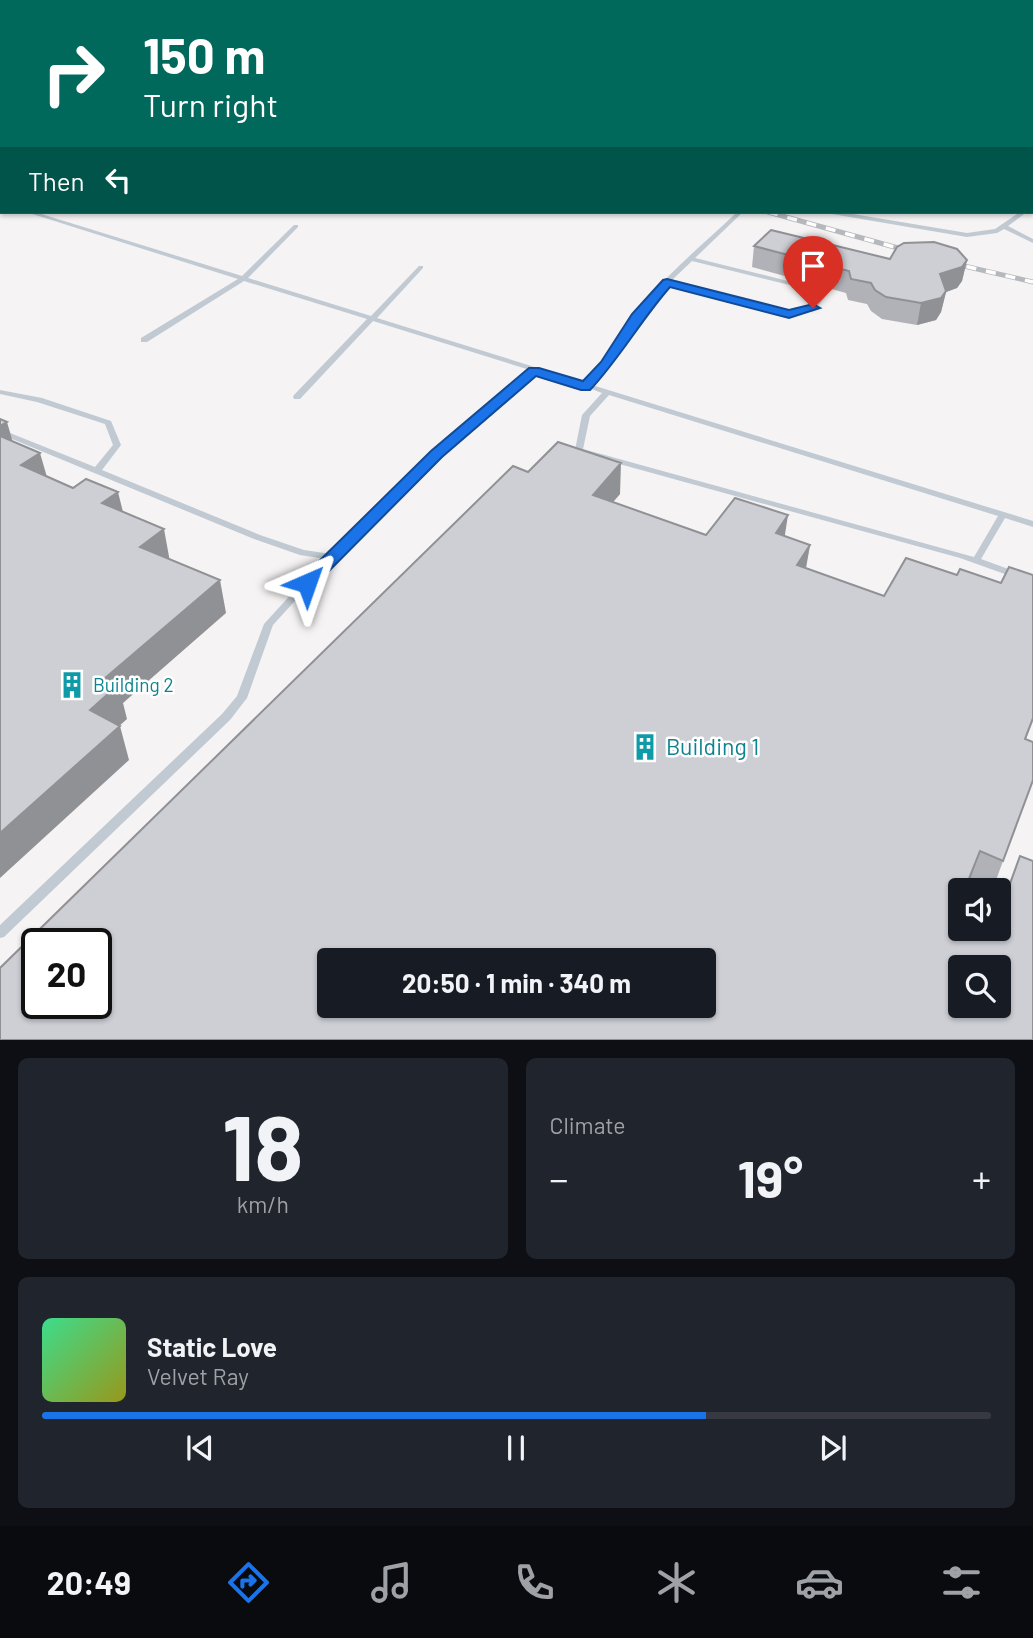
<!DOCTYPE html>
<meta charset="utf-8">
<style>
body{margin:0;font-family:Barlow,sans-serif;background:#20242c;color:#f1f3f6;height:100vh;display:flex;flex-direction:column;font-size:26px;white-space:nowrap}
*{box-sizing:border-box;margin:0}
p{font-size:23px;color:#9ea1a6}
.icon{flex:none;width:38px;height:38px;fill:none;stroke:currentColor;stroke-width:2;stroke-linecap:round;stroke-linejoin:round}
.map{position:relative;height:1040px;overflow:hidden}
.details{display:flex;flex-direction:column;gap:18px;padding:18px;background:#0d0f14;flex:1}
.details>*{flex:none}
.banner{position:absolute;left:0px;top:0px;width:1034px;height:214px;box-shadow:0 2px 5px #0004;background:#00695c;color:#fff;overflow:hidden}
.buttons{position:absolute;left:948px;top:878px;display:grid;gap:14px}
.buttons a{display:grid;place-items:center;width:63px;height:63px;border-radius:7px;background:#171b24;box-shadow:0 2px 5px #0004;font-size:35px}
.speed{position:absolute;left:21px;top:928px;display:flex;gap:14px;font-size:35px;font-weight:700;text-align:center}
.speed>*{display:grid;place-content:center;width:91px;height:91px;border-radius:50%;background:#171b24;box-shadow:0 2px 5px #0004;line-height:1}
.speed .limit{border:4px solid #111;border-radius:10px;background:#fff;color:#111}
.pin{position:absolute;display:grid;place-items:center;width:60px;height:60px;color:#fff;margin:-72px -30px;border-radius:50% 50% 50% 0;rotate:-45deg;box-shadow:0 0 7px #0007}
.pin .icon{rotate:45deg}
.me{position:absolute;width:77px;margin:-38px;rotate:43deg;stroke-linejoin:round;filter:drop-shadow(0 0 5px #0008)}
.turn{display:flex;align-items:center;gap:24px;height:147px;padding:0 28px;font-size:32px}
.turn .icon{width:91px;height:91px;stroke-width:2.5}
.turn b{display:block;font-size:49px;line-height:60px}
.then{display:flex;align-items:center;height:66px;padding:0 28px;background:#0003;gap:14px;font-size:26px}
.big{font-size:52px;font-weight:700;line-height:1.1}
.details .widget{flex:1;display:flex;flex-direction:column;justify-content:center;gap:10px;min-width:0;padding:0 24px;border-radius:10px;background:#20242c}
.details .dial{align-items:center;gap:0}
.dial b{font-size:91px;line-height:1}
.song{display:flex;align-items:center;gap:21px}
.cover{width:84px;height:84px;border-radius:10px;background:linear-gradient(135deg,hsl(150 70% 55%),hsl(60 70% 35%))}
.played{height:7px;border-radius:4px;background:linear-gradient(90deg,#1a73e8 70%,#363941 70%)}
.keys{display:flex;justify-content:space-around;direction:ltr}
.heat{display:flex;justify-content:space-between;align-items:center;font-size:38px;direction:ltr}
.details .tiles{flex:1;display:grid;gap:18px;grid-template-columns:1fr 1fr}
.widget:last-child{grid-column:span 2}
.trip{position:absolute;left:317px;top:948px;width:399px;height:70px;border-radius:7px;background:#171b24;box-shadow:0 2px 5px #0004;font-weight:700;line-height:70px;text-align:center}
.menu{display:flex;height:112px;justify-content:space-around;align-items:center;background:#090b0e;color:#9ea1a6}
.menu .icon{width:49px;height:49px}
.menu .current{color:#1a73e8}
.menu b{font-size:32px;color:#f1f3f6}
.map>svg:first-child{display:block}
</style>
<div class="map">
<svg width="1033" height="1040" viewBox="0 0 1033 1040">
<rect width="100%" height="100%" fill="#f5f3f3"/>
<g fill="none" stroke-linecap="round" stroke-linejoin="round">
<!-- service -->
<g fill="#c1cad2" fill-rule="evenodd">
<path d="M735,0H739L738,2H733Z"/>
<rect x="0" y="13" width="2" height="3"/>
<path d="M1033,197V202H1032V197Z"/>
<rect x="0" y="201" width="2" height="4"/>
<path d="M26,212H35L242,276L294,225H298V227L248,278L371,316L419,266H423V268L377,318L586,383C609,355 627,323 651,295C677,265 708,240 737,212H743L695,258L828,291L829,292L814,311L788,316L668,284L644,313L592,385L1033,521V527L1005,518L981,559L1033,578V584L960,558L576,452L575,450L582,415L602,393L589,388L583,389V386L537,372L440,456L310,585H304L302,583L326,559L300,555L254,539L0,434V429L95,467L113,445L105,424L37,402L0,394V390L42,398L111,421L121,445L102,470L260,535L304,550L331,554L434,452L530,370L373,321L300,399H294L293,397L294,395L367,319L244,281L147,342H141V338L238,279ZM692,261L822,293L810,308L788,312L671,281ZM609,395L998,516L974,557L583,449L590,416Z"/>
<path d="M829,212H841L967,233L995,229L1020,212H1027L1008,226L1033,239V243L1004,229L997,233L967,237L832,214Z"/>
<path d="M298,589L303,592L273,625L247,698L230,720L4,937L0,938V925L222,714L237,696L264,624L295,590Z"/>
</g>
<defs>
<g id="rail">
<path d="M768,212L916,253"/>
<path d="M947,262L1033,282"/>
</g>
</defs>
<!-- rail casing -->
<use href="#rail" stroke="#b5b8bd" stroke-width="5"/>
<!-- rail -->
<use href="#rail" stroke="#fff" stroke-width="3.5" stroke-dasharray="10" stroke-linecap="butt"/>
</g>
<!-- wall -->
<g fill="#b0b2b7">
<path d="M0,0H671L682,2H2V11H0Z"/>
<path d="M754,246L890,259L967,260L962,281L957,288L946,292L941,312L936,320L917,325L882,319L871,311L867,304L848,300L846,293L752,267Z"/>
<path d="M528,472L620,494L613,502L706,535L785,536L810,545L806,569L884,596L957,575L1001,583L1033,575V721L1026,739L1033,780L992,891H983L968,885L961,891V929H999V911L1020,856L1033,1040Z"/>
</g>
<!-- shaded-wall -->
<g fill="#909195">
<path d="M967,260L962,281L957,288L946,292L941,312L936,320L917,325L921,303L940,274Z"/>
<path d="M7,422L16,453L0,463V426Z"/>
<path d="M40,453L49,484L21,465Z"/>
<path d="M621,463L620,494L591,527L593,495Z"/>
<path d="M118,492L126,524L102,503Z"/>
<path d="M788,515L783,547L776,533Z"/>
<path d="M164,529L170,562L140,547Z"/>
<path d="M810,545L804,577L797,565Z"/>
<path d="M220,580L226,613L123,703L127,719L99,744L90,710L104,679Z"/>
<path d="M120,726L129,760L0,878V833Z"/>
<path d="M980,851L966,891H964Z"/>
</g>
<!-- building -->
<g fill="#cdcfd5" stroke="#909195" stroke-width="2" fill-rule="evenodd">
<path d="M39,0H671L682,2H47Z"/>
<path d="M753,0H1033V83L1032,2H750Z"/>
<path d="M771,230L890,259L897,247L904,243L934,242L957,249L967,260L962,267L940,274L946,291L941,298L921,303L886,297L875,290L871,283L851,279L849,271L754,246Z"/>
<path d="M0,419L7,422L0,426Z"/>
<path d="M0,436L40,453L21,465L73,488L86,479L118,492L102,503L164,529L140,547L220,580L104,679L118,685L90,710L120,726L0,833Z"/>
<path d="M558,442L621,463L593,495L706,535L735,498L788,515L776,533L810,545L797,565L884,596L906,558L957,575L960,569L1001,583L1009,567L1033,575V718L1025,739L1033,742V780L1003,861L980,851L964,891H961V899L960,902L961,903V929H999V914L1020,856L1033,861V1040H0V968L513,466L528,472ZM37,943H96V1003H37ZM329,961H704V1006H329ZM961,968H999V1006H961Z"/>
</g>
<!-- route -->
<path fill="#1a73e8" stroke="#114b97" stroke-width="2" d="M667,279L789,310L813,304L820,308L789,318L670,287C641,320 620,358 590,390H581L536,376L442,457L313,587H301L298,583L301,579L431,451L529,368H539L583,381L601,362L632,314L663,280Z"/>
<!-- icons -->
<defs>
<symbol id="building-bare" viewBox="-9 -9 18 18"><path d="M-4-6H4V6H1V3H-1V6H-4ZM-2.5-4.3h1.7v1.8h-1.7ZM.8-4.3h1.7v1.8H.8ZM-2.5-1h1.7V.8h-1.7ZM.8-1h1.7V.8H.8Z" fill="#0f9aa8" stroke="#fff" stroke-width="2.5" paint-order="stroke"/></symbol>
</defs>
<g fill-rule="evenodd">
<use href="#building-bare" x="53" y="666" width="38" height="38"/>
<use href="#building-bare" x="626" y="728" width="38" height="38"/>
</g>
<g text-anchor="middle" stroke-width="5" stroke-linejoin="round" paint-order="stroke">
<!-- culture labels -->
<g font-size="19" fill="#0d838f" stroke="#fff" text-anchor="start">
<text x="93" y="692">Building 2</text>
</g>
<!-- near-culture labels -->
<g font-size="23" fill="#0d838f" stroke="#fff" text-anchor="start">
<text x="666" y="755">Building 1</text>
</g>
</g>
</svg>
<div class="buttons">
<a><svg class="icon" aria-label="sound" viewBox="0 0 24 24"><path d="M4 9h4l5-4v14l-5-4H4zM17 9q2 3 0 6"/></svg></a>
<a><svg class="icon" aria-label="search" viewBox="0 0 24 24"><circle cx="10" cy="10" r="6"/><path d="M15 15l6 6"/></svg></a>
</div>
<div class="speed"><div class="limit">20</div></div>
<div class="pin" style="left:813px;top:308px;background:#d93025"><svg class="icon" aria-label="arrive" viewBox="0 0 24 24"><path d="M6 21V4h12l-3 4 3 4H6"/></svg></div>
<svg class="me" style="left:307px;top:583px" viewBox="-20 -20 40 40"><path d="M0-17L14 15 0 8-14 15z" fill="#1a73e8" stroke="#fff" stroke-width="4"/></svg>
<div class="trip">20:50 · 1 min · 340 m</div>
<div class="banner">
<div class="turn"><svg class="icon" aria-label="right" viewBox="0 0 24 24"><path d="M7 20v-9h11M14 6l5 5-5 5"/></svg><div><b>150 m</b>Turn right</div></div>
<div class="then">Then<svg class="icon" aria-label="left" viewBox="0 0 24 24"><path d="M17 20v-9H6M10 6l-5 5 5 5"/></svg></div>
</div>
</div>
<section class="details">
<div class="tiles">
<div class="widget dial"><b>18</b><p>km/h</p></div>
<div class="widget"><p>Climate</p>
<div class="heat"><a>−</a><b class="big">19°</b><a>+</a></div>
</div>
<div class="widget">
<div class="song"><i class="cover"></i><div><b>Static Love</b><p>Velvet Ray</p></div></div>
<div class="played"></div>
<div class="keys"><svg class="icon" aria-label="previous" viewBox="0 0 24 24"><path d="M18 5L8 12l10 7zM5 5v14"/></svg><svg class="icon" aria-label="pause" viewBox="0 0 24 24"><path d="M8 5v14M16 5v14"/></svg><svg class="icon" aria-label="next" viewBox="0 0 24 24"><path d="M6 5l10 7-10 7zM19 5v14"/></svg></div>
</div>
</div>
</section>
<nav class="menu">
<b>20:49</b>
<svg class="icon current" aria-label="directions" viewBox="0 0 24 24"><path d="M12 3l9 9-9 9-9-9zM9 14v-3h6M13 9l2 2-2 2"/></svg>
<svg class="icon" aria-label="music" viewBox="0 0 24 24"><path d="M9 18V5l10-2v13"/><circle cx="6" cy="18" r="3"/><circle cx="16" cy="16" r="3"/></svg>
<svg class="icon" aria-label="phone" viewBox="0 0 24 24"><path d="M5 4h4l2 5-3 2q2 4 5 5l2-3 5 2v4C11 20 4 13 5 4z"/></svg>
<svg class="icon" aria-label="climate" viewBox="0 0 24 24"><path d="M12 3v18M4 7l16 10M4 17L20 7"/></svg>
<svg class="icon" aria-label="car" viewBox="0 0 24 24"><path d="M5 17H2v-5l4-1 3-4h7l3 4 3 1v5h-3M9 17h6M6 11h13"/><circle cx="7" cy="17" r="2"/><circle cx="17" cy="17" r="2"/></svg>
<svg class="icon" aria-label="filters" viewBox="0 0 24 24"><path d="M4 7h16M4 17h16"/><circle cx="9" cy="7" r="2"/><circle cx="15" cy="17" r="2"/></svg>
</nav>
